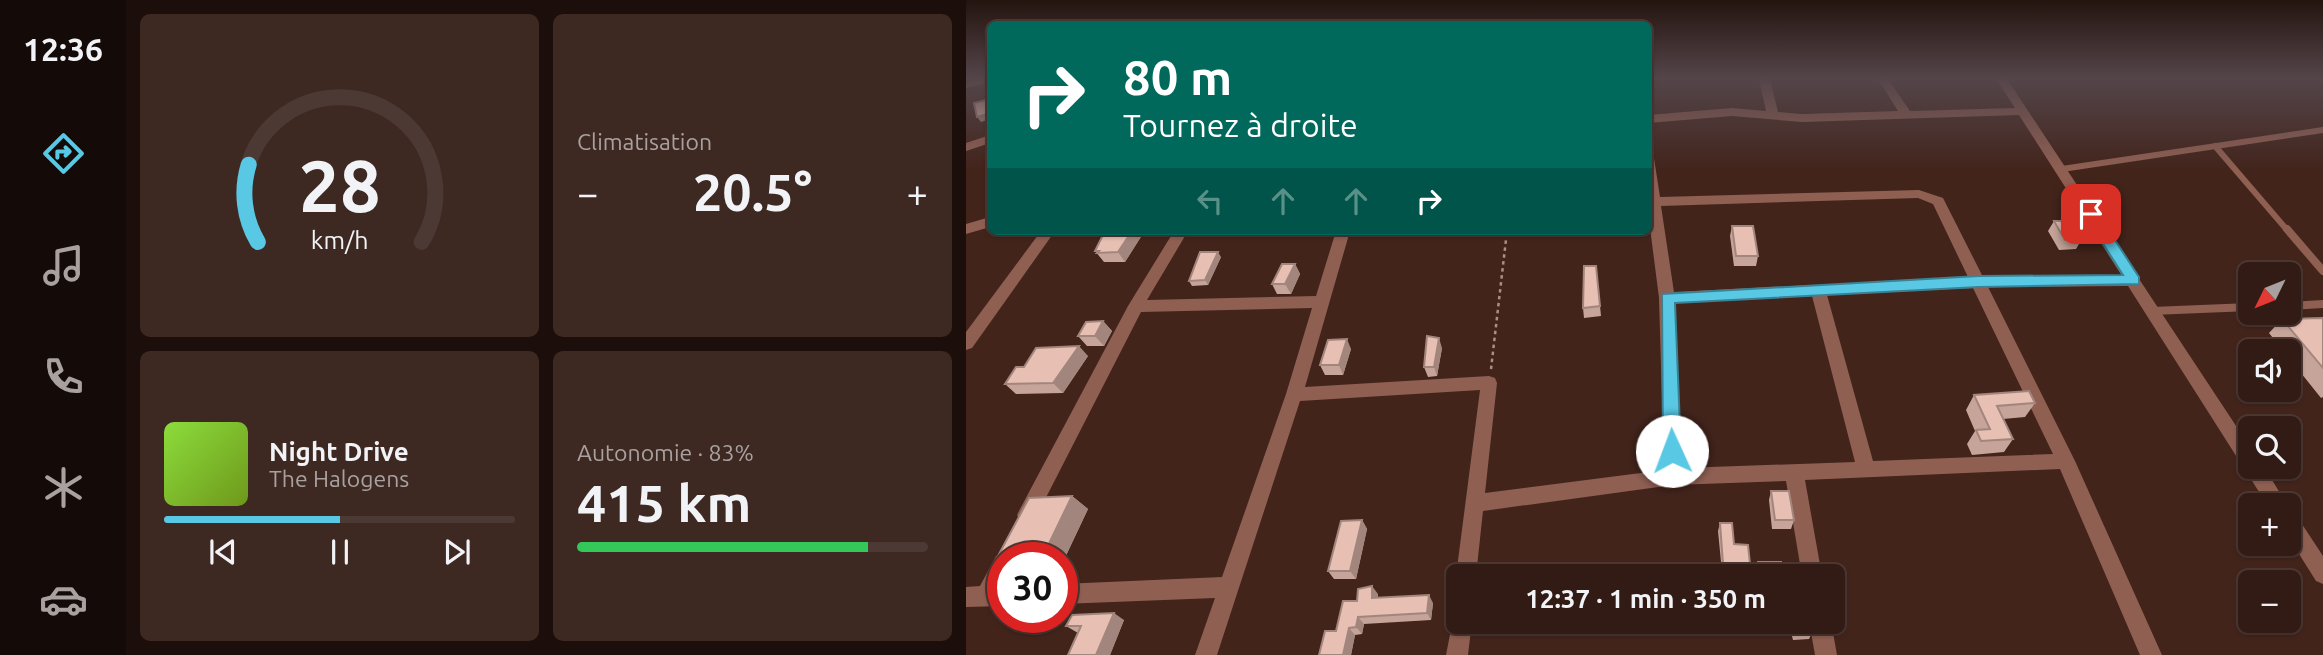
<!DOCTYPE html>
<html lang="fr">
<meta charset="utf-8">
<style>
body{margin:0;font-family:Ubuntu,sans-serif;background:#3d2822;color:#f1f3f6;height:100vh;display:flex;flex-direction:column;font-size:26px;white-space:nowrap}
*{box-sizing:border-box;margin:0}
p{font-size:23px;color:#a8a1a0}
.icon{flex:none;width:38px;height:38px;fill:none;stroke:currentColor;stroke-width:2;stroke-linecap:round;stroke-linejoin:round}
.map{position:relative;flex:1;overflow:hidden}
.details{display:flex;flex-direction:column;gap:14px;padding:14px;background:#1c0f0b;width:840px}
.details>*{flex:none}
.top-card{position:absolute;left:21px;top:21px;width:665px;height:214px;border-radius:10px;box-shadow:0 2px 5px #0004,0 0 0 2px #4d3934;background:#00695c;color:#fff;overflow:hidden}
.needle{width:46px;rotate:227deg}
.controls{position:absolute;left:1272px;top:262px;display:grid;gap:14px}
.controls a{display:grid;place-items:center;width:63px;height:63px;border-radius:10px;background:#321b14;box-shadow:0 2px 5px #0004,0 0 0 2px #4d3934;font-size:35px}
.speed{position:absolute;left:21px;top:542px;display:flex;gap:14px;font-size:35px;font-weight:700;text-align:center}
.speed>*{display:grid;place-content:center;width:91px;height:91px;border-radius:50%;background:#321b14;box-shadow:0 2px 5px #0004,0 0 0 2px #4d3934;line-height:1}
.speed .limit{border:10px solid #d22;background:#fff;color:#111}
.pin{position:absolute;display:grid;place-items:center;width:60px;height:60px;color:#fff;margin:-30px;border-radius:14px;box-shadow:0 4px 10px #0006}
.me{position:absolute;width:77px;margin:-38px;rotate:358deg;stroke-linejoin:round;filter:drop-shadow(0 0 5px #0008)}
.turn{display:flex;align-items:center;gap:24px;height:147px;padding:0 21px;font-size:32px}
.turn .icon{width:91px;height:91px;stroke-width:2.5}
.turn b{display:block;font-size:49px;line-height:60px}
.lanes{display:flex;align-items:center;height:66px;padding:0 21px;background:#0003;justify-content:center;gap:35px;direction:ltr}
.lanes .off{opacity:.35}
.big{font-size:52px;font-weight:700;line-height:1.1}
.details .card{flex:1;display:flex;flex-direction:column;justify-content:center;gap:10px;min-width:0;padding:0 24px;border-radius:10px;background:#3d2822}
.details .dial{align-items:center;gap:0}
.dial svg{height:182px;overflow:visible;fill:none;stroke:#4d3934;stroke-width:7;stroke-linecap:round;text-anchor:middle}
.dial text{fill:#f1f3f6;stroke:none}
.song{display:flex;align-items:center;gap:21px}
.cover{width:84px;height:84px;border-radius:10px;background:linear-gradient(135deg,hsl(90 70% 55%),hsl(80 70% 35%))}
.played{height:7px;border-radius:4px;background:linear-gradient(90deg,#59c8e4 50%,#4d3934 50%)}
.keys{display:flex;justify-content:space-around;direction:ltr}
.heat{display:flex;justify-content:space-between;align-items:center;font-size:38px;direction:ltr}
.charge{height:10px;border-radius:5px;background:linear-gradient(90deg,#34c759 83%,#4d3934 0)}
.details .tiles{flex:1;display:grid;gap:14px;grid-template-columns:repeat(2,1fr)}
.trip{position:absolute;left:480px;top:564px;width:399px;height:70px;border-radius:10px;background:#321b14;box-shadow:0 2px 5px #0004,0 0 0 2px #4d3934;font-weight:700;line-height:70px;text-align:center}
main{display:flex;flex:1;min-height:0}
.dock{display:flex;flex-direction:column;width:126px;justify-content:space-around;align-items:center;background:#140b08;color:#a8a1a0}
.dock .icon{width:49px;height:49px}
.dock .on{color:#59c8e4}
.dock b{font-size:32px;color:#f1f3f6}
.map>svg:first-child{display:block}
</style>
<main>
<nav class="dock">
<b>12:36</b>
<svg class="icon on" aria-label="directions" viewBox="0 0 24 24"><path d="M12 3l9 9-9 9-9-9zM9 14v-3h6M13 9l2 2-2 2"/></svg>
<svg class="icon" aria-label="music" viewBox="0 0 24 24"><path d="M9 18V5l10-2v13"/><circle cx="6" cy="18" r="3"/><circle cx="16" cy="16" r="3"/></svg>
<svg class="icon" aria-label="phone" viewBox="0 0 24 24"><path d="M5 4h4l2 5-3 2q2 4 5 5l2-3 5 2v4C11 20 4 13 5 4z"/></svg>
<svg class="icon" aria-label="climate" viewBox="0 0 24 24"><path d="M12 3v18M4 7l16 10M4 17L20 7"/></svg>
<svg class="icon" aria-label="car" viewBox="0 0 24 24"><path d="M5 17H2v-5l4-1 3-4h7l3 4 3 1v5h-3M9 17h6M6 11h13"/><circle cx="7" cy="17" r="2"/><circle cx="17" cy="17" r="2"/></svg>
</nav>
<section class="details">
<div class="tiles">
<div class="card dial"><svg viewBox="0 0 100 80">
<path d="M14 69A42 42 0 1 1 86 69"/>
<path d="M14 69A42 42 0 0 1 10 35" stroke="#59c8e4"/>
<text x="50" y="56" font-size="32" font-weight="700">28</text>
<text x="50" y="72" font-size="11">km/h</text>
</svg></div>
<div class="card"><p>Climatisation</p>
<div class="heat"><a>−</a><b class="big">20.5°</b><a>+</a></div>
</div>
<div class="card">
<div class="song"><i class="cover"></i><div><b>Night Drive</b><p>The Halogens</p></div></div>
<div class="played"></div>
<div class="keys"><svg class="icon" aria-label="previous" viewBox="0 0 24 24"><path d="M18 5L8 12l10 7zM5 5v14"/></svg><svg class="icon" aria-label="pause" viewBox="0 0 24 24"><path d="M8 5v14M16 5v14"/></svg><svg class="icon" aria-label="next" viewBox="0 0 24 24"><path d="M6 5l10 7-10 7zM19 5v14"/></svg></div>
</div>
<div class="card"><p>Autonomie · 83%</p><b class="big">415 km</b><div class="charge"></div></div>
</div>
</section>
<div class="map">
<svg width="1357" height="655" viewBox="0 0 1357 655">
<rect width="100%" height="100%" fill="#42241b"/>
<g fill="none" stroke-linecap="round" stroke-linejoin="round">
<!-- path -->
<path stroke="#a88f88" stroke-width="2.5" stroke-dasharray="3.5 3.5" stroke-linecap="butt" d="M525,369L541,231"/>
<!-- service-far1 -->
<g stroke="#8f5f52" stroke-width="6">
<path d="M1249,146L1322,231"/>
<path d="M1096,169L1357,130"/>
</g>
<!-- service -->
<g stroke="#8f5f52" stroke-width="8">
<path d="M1321,229L1357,271"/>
<path d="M1323,306L1357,304"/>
<path d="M1186,311L1284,307"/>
</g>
<!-- minor -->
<g fill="#8f5f52" fill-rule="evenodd">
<path d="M12,79H24V82L0,88V82Z"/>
<path d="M793,79H804L812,112L836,114L932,111L912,79H922L944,111L1049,108L1030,79H1041L1284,447V467H1298L1322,506H1302L1162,286L1022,287L1109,461L1196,655H1174L1094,469L839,480L856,576H836L820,481L707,485L517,511L510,576H492V581L490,576L514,390L334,401L251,655H229L249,598L96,604V584L256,577L320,394L346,308L175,312L68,521L61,524L54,521L51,515L54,509L162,306L208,231H222L181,300L350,296L370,231H384L339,387L523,376L529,378L531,383L519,493L698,470L693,298L682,212V154L688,158L694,197L953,190L977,198L1017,277L1156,276L1053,115L836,122L766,116L682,123V115L766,108L800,111ZM952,198L967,204L1002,277L708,292L695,206ZM1007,288L1087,454L907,461L861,295ZM846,296L889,462L716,468L709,303Z"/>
<path d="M24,135V143L0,151V143Z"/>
<path d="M24,217V227L0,234V224Z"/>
<path d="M75,231H89L6,348L0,350V332Z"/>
<path d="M1323,512L1330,515L1357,556V584L1350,581L1323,538Z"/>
<path d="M37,553L45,558H37V606L0,607V587L14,586L30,556Z"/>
<path d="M492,612V621H506L502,655H480L488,614Z"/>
<path d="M843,621H865L871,655H849Z"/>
</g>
</g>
<!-- wall -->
<g fill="#c7a49a">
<path d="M1088,221L1116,239L1110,249L1093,250L1082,231Z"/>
<path d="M766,226L792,256L790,266H768L764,236Z"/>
<path d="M139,231H202L178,232L159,262H138L129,251Z"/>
<path d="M255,257L242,285L226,286L223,281Z"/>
<path d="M329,264L334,274L325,294H311L306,284Z"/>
<path d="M630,266L635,316L618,318L617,308Z"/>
<path d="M1357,318V397L1355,398L1323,358V352H1318L1303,333L1316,319Z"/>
<path d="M137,321L146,331L138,346H121L112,336Z"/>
<path d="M476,348L471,376L462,377L458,367Z"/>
<path d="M385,349L377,375H359L354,365Z"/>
<path d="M122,356L97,393L50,394L39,384L58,367Z"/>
<path d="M1008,395L1069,403L1059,417L1037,419L1047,439L1038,452L1006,455L1001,444L1009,431L1000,410Z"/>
<path d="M805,491L828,520L825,529H806L803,500Z"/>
<path d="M106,496L122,509L96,564V558H37V576L25,569L63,498Z"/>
<path d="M396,520L401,529L390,579H368L362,571Z"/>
<path d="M754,523L768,544L784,564L782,572H756L752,531Z"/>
<path d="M792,562L816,576H790V570Z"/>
<path d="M412,594V598L467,603L465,620L398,624L396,634L389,635L385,655H353L391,601Z"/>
<path d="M158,620L144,655H102L112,633L100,626Z"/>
<path d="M822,621H846L847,631L843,639L827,640Z"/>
</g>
<!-- shaded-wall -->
<g fill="#a2867d">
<path d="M24,113V119L15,122L11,117Z"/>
<path d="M166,231L178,232L159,262L152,252Z"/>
<path d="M252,252L255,257L242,285L239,280Z"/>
<path d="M329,264L334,274L325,294L319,284Z"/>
<path d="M137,321L146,331L138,346L129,336Z"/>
<path d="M473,338L476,348L471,376L468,367Z"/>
<path d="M381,339L385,349L377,375L373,365Z"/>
<path d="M113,346L122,356L97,393L87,383Z"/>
<path d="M106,496L122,509L96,564V558H76Z"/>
<path d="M396,520L401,529L390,579L384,571Z"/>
<path d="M406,586L412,594L411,606L406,598Z"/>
<path d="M463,595L467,603L465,620L461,613Z"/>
<path d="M148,613L158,620L144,655H130Z"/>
<path d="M392,617L398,624L396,634L390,627Z"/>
<path d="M383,628L389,635L385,655H377Z"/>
</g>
<!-- building -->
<g fill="#e7bfb3" stroke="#a2867d" stroke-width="2">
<path d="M24,99V113L11,117L8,103Z"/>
<path d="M1088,221H1105L1116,239L1099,240Z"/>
<path d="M766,226H787L792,256H770Z"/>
<path d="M139,231H166L152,252L131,253L133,251H129Z"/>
<path d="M234,252H252L239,280L223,281Z"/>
<path d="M316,264H329L319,284H306Z"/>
<path d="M618,266H630L634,306L617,308Z"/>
<path d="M1357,318V368L1316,319Z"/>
<path d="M137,321L129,336H112L120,322Z"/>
<path d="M461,336L473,338L468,367H458Z"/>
<path d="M381,339L373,365H354L362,340Z"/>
<path d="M113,346L87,383L39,384L50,367H58L70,348Z"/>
<path d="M1063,391L1069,403L1031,406L1047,439L1015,441L1010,430L1024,429L1008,395Z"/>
<path d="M805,491H823L828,520H809Z"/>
<path d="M106,496L76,558H37V568L25,569L63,498Z"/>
<path d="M396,520L384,571H362L375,521Z"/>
<path d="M754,523H766L768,544L782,545L784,564H757Z"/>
<path d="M792,562H815L816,576H793Z"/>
<path d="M406,586V598L463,595L461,613L392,617L390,627L383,628L377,655H353L359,631H370L377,601H391L392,589Z"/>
<path d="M148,613L130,655H102L115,626H100L106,615Z"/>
<path d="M827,621H846L847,631L830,633Z"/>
</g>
<!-- sky -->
<linearGradient id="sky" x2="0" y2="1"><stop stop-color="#24140f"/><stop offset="0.46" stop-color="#54454a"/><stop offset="1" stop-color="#54454a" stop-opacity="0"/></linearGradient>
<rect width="1357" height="170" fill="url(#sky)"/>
<!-- route -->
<path fill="#59c8e4" stroke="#3a8294" stroke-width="2" d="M1125,209L1130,211L1173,277V284L1013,287L709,303L715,451L713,457H700L697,451L696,294L1013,276L1157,275L1118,214Z"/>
</svg>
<div class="controls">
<a><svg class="needle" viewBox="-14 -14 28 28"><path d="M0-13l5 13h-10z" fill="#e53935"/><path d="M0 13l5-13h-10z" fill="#a8a1a0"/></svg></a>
<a><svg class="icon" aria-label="sound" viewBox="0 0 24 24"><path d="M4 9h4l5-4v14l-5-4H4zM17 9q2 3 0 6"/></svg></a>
<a><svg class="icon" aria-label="search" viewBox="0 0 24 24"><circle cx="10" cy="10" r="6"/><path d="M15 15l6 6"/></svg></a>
<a>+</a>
<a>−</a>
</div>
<div class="speed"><div class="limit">30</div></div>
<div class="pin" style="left:1125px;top:214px;background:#d93025"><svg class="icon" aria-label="arrive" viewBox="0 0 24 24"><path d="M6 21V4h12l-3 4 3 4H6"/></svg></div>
<svg class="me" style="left:706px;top:451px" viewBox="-20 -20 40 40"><circle r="19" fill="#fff"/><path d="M0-13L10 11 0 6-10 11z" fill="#59c8e4"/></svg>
<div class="trip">12:37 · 1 min · 350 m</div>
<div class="top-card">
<div class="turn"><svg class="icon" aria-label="right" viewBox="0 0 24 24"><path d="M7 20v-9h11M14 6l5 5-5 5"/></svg><div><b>80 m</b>Tournez à droite</div></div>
<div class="lanes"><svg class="icon off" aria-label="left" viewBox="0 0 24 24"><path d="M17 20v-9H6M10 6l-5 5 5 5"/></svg><svg class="icon off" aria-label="ahead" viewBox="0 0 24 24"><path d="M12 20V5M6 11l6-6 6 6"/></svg><svg class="icon off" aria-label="ahead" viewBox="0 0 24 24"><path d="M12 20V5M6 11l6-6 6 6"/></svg><svg class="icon" aria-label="right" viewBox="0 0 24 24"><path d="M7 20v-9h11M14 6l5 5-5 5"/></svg></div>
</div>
</div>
</main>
